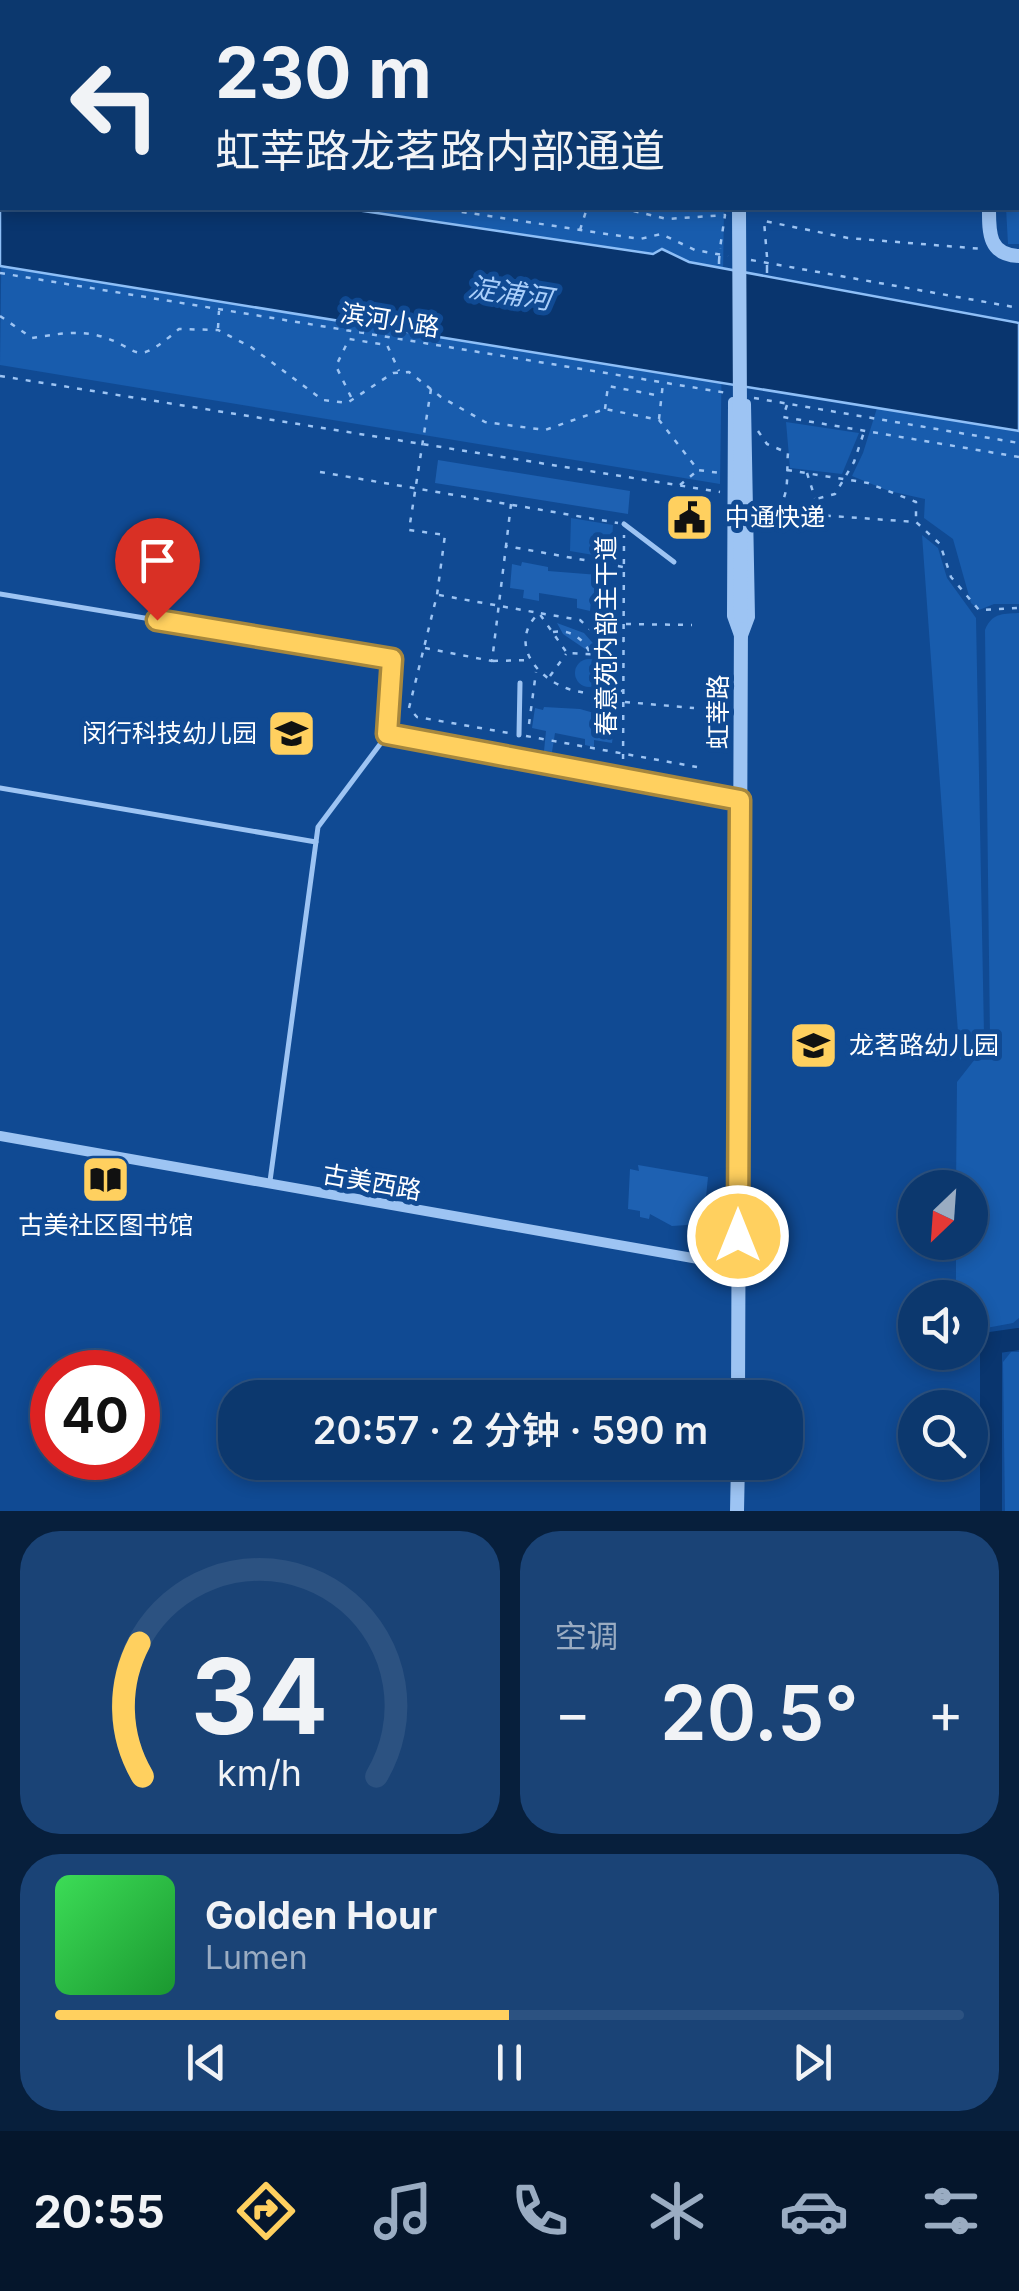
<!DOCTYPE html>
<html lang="zh">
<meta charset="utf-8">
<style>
body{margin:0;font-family:Inter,"Noto Sans SC",sans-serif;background:#1a4376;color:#f1f3f6;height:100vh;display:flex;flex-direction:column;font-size:38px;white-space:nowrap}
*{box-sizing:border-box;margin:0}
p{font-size:32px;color:#9aacc2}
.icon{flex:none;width:55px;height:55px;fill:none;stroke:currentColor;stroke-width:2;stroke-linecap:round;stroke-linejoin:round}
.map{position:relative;height:1511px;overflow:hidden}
.panel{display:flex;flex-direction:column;gap:20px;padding:20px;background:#071f3c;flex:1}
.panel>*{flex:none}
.hud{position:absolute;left:0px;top:0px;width:1020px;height:210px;box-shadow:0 5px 15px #0003,0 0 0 2px #2c5281;background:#0c386e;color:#f1f3f6;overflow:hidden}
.needle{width:65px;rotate:205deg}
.buttons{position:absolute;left:898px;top:1170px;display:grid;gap:20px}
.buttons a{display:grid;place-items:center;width:90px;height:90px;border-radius:50%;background:#0c386e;box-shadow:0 5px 15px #0003,0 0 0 2px #2c5281;font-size:50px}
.speed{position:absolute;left:30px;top:1350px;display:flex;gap:20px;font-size:50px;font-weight:700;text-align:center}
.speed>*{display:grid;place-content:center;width:130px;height:130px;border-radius:50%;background:#0c386e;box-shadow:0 5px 15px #0003,0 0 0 2px #2c5281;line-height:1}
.speed .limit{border:15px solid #d22;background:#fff;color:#111}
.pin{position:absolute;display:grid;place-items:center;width:85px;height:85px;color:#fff;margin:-102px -42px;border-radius:50% 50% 50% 0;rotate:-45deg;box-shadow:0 0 10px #0007}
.pin .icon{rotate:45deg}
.me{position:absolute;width:110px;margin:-55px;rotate:0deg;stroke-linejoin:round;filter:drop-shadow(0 0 8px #0008)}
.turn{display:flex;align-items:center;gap:35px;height:210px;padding:0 50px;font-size:45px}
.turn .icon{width:130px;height:130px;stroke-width:2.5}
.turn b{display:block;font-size:70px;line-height:85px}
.big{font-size:75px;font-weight:600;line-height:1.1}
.panel .widget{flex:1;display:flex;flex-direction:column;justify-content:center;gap:15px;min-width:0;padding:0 35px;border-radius:40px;background:#1a4376}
.panel .dial{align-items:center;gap:0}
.dial svg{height:260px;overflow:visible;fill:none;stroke:#2c5281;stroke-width:7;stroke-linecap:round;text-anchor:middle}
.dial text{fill:#f1f3f6;stroke:none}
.song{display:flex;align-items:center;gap:30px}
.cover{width:120px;height:120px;border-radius:15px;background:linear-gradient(135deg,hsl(130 70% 55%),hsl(130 70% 35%))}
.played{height:10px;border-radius:5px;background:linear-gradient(90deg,#ffd05f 50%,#2c5281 50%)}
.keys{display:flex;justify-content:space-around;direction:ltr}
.heat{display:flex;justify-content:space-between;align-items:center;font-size:55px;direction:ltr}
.panel .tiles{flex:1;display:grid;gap:20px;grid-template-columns:1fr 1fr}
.widget:last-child{grid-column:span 2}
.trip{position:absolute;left:218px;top:1380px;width:585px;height:100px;border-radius:40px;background:#0c386e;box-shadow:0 5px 15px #0003,0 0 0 2px #2c5281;font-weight:600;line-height:100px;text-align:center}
.dock{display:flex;height:160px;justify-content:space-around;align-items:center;background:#05162c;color:#9aacc2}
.dock .icon{width:70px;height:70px}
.dock .active{color:#ffd05f}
.dock b{font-size:45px;color:#f1f3f6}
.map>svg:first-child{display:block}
</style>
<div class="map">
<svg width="1019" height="1511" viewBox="0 0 1019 1511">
<rect width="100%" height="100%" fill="#104a93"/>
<!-- green -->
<g fill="#185cad">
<path d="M996,0H1019V244H1008L1006,208H1018V2Z"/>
<path d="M2,208H724L720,484L0,365Z"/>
<path d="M877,408L1019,431V604H994L979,610L971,603L953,539L924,518L925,499L889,491L852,476L863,453Z"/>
<path d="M786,422L859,433L842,474L790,468Z"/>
<path d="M571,518L613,525L611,558L570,551Z"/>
<path d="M922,535L938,548L947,578L976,618L984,1034L960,1060Z"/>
<path d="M1019,613V1318L1013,1323L970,1331V1298L956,1297V1243L970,1242V1188L956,1187L957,1082L990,1040L985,630C992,613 1002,614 1019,613Z"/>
<circle cx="589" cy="673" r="14"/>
<path d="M1011,1352H1019V1511H1005L1003,1362Z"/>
</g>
<!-- water -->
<path fill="#09356e" stroke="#8ebff7" stroke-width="2.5" d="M0,155L2,208H343L653,254L662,249L689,262L1019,323V431L0,266Z"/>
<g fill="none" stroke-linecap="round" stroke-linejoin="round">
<!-- river -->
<path stroke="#09356e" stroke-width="22" d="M991,1511V1343L1019,1339"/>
</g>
<!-- building -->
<g fill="#1e61b2">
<path d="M438,460L630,491L628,514L435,483Z"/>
<path d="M522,562L548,567V571L599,575L598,578L608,580L605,603L591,601L590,611L577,608V599L539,593V601L523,598L524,590L510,588L512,564L521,566Z"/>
<path d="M557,623L584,633L598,649H585L563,634Z"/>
<path d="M544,707L580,709L615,719L612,743L594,740V747L585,745V739L555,733L552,752L544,751L546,731L532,728L535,708L543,710Z"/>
<path d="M638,1165L708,1177L705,1207L699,1216L687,1225L672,1226L650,1214L649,1219L640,1217V1211L628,1209L630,1169L639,1171Z"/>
</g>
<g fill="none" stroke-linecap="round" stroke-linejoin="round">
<!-- path -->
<g stroke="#9dc4f3" stroke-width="2.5" stroke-dasharray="5 8" stroke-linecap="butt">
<path d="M964,0L965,2"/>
<path d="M0,140L2,141"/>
<path d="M0,145L2,146"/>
<path d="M436,208L640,239L661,234L695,250L728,256"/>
<path d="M621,208L667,219L725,215L720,248"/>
<path d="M580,230L587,208"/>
<path d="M767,257L764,221L848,238L983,249"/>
<path d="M751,260L1019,308"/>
<path d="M719,264V261"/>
<path d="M0,273L727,393"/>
<path d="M767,273V270"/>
<path d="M0,316L32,338C52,335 75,330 96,335C144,347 129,371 179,329L218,330L251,347L323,400L347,403L393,373L409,372L441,397L485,422L545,430L605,409L659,420L698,470L720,473"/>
<path d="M218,328L219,311"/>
<path d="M0,376L720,492"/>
<path d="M431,389L409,530L445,535L437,595L409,708L417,717L509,733"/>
<path d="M351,397L336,366L349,339L387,345L399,371"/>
<path d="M754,398L1019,443"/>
<path d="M787,405L783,417L1019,457"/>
<path d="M605,409L608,386L661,396"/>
<path d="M659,419L663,383"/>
<path d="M758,431L767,444L788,453C786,473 791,497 775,511"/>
<path d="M787,470L868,483L916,502V522"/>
<path d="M320,472L618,523"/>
<path d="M807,473L815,498"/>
<path d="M680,485L697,471"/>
<path d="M511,504L506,546L623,567"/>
<path d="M761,511L916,522L940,544L951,577L979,610L1019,608"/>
<path d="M798,514L816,499L835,494L854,462L864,432"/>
<path d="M439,595L539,613L567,653L608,655"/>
<path d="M626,624L692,625"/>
<path d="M553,632C570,629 583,638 590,653"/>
<path d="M425,648L492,661L506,546"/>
<path d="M493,661L530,660"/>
<path d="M550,676L566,654"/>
<path d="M595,691L607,670L604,644"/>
<path d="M622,691C609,691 594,694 581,692C544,687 504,646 539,613L580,620L604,642L624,641"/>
<path d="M625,702L694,708"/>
<path d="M529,724L536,672"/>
<path d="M526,736L697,767"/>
<path d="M623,772L624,535"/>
</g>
<!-- service -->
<g stroke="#9dc4f3" stroke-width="5">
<path d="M624,524L674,562"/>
<path d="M0,594L392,659L387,735L395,732"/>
<path d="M519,735L520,683"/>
<path d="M0,788L316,842"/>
<path d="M270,1181L318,827L387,735L737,800"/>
</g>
<!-- minor -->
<g stroke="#9dc4f3" stroke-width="10">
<path d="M9,2V0"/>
<path d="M0,51L2,37"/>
<path d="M733,402L746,404L750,617L741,641L732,616Z"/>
<path d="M0,1136L738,1266"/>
</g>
<!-- tertiary -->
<g stroke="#9dc4f3" stroke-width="14">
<path d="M738,0V2"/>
<path d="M982,0V2"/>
<path d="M989,208C989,232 988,255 1019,256"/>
<path d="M738,1398L741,616"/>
<path d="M737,1511L738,1462"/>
</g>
<!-- motorway -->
<g stroke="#fff" stroke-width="20">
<path d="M1013,0L1014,2"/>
<path d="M1018,77L1019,105"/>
</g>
<!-- path-bridge -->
<g stroke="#9dc4f3" stroke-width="2.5" stroke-dasharray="5 8" stroke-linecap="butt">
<path d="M719,261L720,248"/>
<path d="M767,270V257"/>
</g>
<!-- tertiary-bridge -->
<path stroke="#9dc4f3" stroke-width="14" d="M739,208L741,616"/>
</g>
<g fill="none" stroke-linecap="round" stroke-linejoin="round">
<defs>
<path id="route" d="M157,620L392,659L387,734L740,800L738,1236"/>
</defs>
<!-- route casing -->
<use href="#route" stroke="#a6873e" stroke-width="25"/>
<!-- route -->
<use href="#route" stroke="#ffd05f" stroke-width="18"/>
</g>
<!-- icons -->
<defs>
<symbol id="civic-square" viewBox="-11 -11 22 22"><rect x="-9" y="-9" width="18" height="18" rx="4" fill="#ffd05f" stroke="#104a93"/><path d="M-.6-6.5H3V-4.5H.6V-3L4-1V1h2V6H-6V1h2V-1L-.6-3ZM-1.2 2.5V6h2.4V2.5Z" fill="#111"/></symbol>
<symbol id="school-square" viewBox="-11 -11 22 22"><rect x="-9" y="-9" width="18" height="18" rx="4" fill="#ffd05f" stroke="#104a93"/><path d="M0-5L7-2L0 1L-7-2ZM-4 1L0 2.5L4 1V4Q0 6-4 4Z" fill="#111"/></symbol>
<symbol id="library-square" viewBox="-11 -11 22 22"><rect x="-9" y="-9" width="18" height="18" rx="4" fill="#ffd05f" stroke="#104a93"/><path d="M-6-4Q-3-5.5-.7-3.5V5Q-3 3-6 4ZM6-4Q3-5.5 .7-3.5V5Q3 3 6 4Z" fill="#111"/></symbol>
</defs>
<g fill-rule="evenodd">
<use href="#civic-square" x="662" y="490" width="55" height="55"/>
<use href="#school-square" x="264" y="706" width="55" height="55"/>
<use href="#school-square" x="786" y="1018" width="55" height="55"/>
<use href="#library-square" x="78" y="1152" width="55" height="55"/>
</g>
<g text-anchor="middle" stroke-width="10" stroke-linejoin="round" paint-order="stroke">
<!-- street labels -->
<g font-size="25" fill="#fff" stroke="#104a93">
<text transform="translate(390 320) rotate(9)" y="9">滨河小路</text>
<text transform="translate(606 636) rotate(-90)" y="9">春意苑内部主干道</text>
<text transform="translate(718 712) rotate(-90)" y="9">虹莘路</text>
<text transform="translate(372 1182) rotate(10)" y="9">古美西路</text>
</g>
<!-- poi labels -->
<g font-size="25" fill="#fff" stroke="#104a93" text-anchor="start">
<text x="725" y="526">中通快递</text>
<text x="257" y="742" text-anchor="end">闵行科技幼儿园</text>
<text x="849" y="1054">龙茗路幼儿园</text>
<text x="106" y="1234" text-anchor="middle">古美社区图书馆</text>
</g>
<!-- water labels -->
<g font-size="28" font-style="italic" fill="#a9cefa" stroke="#104a93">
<text transform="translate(510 293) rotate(9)" y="10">淀浦河</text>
</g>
</g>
</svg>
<div class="buttons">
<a><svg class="needle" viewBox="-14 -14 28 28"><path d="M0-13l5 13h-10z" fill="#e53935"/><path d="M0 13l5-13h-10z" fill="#9aacc2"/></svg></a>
<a><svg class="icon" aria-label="sound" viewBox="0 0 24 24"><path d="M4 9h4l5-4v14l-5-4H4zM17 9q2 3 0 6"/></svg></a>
<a><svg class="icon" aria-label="search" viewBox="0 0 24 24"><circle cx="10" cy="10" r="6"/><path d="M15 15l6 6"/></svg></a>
</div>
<div class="speed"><div class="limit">40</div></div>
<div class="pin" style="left:157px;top:620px;background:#d93025"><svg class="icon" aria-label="arrive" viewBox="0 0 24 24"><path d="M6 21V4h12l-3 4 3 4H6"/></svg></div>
<svg class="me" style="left:738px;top:1236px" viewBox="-20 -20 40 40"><circle r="17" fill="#ffd05f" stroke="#fff" stroke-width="3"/><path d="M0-11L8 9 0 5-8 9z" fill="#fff"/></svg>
<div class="trip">20:57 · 2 分钟 · 590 m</div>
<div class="hud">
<div class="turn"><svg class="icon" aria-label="left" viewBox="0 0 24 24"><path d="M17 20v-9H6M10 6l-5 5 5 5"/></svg><div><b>230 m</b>虹莘路龙茗路内部通道</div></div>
</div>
</div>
<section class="panel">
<div class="tiles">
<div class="widget dial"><svg viewBox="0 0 100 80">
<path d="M14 69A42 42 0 1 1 86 69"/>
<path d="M14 69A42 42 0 0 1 13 28" stroke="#ffd05f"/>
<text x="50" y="56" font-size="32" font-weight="700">34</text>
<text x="50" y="72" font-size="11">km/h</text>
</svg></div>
<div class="widget"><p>空调</p>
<div class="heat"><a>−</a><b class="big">20.5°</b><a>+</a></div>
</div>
<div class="widget">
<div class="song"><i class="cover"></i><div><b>Golden Hour</b><p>Lumen</p></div></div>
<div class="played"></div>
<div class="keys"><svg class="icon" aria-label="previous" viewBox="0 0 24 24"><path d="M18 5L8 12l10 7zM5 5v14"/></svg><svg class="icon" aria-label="pause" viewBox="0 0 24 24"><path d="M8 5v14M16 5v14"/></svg><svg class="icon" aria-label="next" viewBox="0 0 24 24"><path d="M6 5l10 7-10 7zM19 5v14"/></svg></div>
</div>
</div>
</section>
<nav class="dock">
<b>20:55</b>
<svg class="icon active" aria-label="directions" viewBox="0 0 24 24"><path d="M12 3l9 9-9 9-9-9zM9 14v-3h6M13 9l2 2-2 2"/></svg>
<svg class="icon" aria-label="music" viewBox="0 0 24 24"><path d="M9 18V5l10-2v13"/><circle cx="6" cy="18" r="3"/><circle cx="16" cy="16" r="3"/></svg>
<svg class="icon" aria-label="phone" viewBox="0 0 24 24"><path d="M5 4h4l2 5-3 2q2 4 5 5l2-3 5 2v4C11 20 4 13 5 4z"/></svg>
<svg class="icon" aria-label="climate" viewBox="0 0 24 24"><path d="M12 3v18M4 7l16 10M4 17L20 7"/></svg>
<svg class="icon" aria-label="car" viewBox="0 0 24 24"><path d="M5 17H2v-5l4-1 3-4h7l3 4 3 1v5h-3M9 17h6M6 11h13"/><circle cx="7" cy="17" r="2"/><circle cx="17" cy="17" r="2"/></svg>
<svg class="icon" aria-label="filters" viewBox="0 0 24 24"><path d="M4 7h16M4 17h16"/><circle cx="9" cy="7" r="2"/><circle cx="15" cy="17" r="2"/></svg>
</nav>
